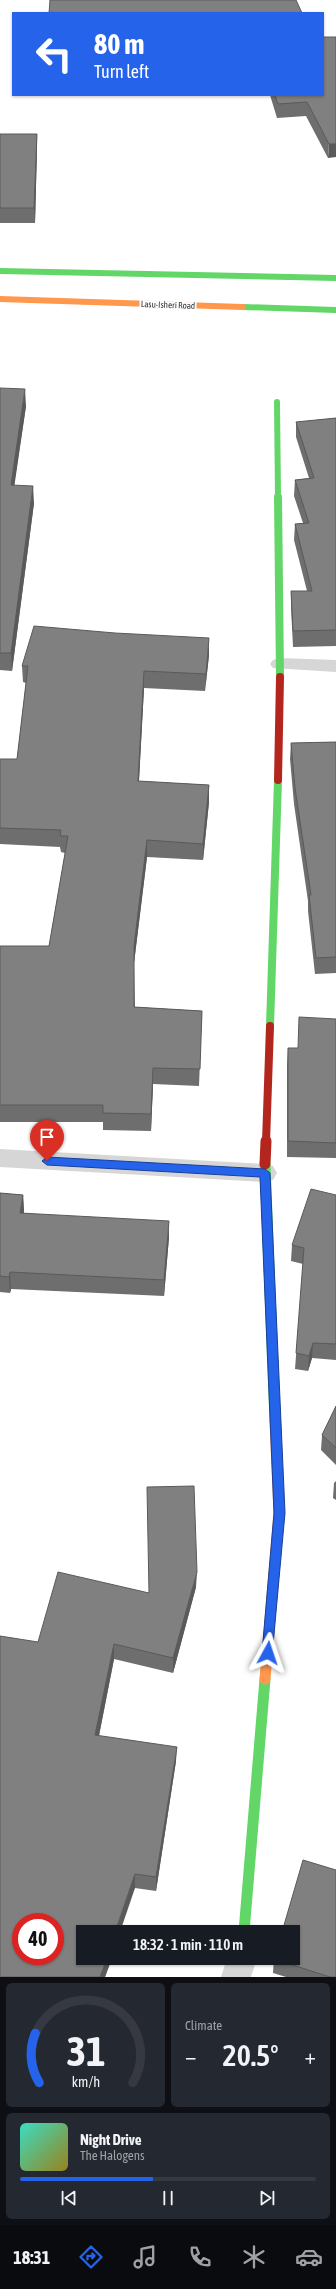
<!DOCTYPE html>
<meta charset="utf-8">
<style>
body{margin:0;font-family:"Asap Condensed",sans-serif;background:#242831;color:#f1f3f6;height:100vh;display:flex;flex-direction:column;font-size:15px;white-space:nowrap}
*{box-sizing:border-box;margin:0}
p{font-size:13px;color:#9ea1a6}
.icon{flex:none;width:22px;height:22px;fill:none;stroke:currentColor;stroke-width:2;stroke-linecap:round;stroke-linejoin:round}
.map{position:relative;height:1977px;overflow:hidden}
.panel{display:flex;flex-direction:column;gap:6px;padding:6px;background:#0d0f14;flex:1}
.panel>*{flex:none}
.banner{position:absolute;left:12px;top:12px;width:312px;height:84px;border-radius:0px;box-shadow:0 1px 3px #0004;background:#2563eb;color:#fff;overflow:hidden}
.speed{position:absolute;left:12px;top:1913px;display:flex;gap:8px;font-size:20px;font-weight:700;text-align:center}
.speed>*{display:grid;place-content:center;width:52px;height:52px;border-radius:50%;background:#171b24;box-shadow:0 1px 3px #0004;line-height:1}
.speed .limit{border:6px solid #d22;background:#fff;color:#111}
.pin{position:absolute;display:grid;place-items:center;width:34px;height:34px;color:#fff;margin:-41px -17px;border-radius:50% 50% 50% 0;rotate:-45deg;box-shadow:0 0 4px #0007}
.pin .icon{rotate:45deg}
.me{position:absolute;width:44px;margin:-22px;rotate:5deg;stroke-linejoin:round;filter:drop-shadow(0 0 3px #0008)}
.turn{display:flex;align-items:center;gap:14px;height:84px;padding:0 16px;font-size:18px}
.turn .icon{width:52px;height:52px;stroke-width:2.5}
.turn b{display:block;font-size:28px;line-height:34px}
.big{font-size:30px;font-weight:600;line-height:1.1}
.panel .tile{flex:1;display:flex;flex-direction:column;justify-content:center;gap:6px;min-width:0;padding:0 14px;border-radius:6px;background:#242831}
.panel .dial{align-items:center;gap:0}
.dial svg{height:104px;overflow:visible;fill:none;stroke:#363941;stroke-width:7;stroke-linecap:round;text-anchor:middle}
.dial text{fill:#f1f3f6;stroke:none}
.song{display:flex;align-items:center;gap:12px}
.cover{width:48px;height:48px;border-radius:6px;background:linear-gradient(135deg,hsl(170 70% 55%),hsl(50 70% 35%))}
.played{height:4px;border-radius:2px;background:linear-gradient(90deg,#2563eb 45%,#363941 45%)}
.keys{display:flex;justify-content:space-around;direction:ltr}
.heat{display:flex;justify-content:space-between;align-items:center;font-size:22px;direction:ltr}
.panel .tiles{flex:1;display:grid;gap:6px;grid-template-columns:1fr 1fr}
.tile:last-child{grid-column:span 2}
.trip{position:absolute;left:76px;top:1925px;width:224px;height:40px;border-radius:0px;background:#171b24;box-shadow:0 1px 3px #0004;font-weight:600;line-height:40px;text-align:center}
.dock{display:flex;height:64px;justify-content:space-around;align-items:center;background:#090b0e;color:#9ea1a6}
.dock .icon{width:28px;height:28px}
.dock .current{color:#2563eb}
.dock b{font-size:18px;color:#f1f3f6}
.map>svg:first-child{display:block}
</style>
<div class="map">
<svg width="336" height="1977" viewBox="0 0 336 1977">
<rect width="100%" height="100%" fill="#fff"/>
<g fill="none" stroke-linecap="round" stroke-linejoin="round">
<!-- street -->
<g fill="#d6d6d6" fill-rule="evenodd">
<path d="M280,658L336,660V672L273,668L270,664L273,660Z"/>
<path d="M0,1149L265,1164L273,1166L277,1173L273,1180L265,1182L0,1167Z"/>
<path d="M227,1958H257L251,1977H221Z"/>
</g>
<!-- fast-far2 -->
<g stroke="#63d668" stroke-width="6">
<path d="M0,271L336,278"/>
<path d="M243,307L336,310"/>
<path d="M277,402L278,498"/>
</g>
<!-- fast-far1 -->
<g stroke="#63d668" stroke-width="8">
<path d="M278,497L280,677"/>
<path d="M270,1026L278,780"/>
</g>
<!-- fast -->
<g stroke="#63d668" stroke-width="11">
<path d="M265,1164L275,1421"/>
<path d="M244,1932L265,1679"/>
</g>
<!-- slow-far1 -->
<path stroke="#ff974d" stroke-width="6" d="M0,299L243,307"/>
<!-- slow -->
<path stroke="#ff974d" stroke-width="11" d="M265,1679L279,1513L275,1421"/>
<!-- jam-far1 -->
<g stroke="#b3261e" stroke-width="8">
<path d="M278,780L280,677"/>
<path d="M266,1142L270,1026"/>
</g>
<!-- jam -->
<path stroke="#b3261e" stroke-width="11" d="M265,1164L266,1141"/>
</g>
<!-- wall -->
<g fill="#6e6e6e">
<path d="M336,37L328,158L306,116L277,118L270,95H323Z"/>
<path d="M0,134H37V148L35,223H0Z"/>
<path d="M0,388L26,406L14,485L34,503L12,671L0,670Z"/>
<path d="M336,418V646L293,647L291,607V591H307L294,540L295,524L303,523L294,496L295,480L309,478L296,437V422Z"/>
<path d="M209,655L205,691L144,688L139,781L209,785V802L203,860L147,857L134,963L135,1007L202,1011L199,1086L153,1084L151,1131L103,1130V1122H0V946H49L65,853L61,852L60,847L0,844V759H17L26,683L23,682L22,666Z"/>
<path d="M336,742V973L315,974L308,911V901L294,804L290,759L291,743Z"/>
<path d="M336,1019V1158L287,1157V1064L288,1048H298Z"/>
<path d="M0,1193L23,1195L24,1213L169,1237L164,1296L11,1289L10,1293L0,1292Z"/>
<path d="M336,1195V1360L312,1358L308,1371L295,1369L303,1264L291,1261L292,1245Z"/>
<path d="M336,1406V1465L321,1450L322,1435Z"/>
<path d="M336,1481V1500L333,1498L334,1483Z"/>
<path d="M196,1587L173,1673L114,1659L99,1736L176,1761L156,1891L135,1888L83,1958H112L105,1977H0L38,1642L149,1593Z"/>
<path d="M274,1958L336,1977H286L273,1973Z"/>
</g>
<!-- shaded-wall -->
<g fill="#5a5a5a">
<path d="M37,134V148L35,223L34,208Z"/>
<path d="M329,144H336V157L328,158Z"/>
<path d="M25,389L26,406L12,502L11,485Z"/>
<path d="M33,486L34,503L12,671L11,653Z"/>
<path d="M209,638V655L205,691L206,674Z"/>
<path d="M144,671V688L138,798V781Z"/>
<path d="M209,785V802L203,860V844Z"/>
<path d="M147,840V857L134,963V946Z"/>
<path d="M153,1068V1084L151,1131V1114Z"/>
<path d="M23,1195L24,1211L21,1229L20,1213Z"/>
<path d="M169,1221V1237L164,1296V1280Z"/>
<path d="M10,1272L11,1289L10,1293L9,1277Z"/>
<path d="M313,1343L312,1358L308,1371L309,1356Z"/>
<path d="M197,1572L196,1587L173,1673V1658Z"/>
<path d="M114,1644V1659L96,1750L95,1735Z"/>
<path d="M177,1747L176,1761L156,1891V1877Z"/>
<path d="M135,1874V1888L120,1932H115Z"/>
<path d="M107,1958H112L105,1977H100Z"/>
</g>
<!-- building -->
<g fill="#808080" stroke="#5a5a5a" fill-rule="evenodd">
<path d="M50,0H296L302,13H49Z"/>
<path d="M323,37H336V144H329L307,102L278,104L275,95H323Z"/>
<path d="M0,134H37L34,208H0Z"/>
<path d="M0,388L25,389L11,485L33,486L11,653H0Z"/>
<path d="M336,418V630L293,631L291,591H312L295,524L309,523L295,480L314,478L296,422Z"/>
<path d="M34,626L115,633L209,638L206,674L144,671L138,781L209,785L203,844L147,840L134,946V1007L202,1011L200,1069L153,1068L151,1114L103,1113V1105H0V946H49L68,836H60L61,830L0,828V759H17L28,666H22Z"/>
<path d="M336,742V957L316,958L309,895H311L295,788L291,743Z"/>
<path d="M299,1017L336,1019V1143L288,1141V1048H298Z"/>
<path d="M311,1189L336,1195V1344L313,1343L309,1356L296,1353L304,1248L292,1245Z"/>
<path d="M0,1193L23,1195L20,1213L169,1221L164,1280L10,1272L9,1277L0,1276Z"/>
<path d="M336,1406V1448L322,1435Z"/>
<path d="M194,1486L197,1572L173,1658L114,1644L95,1735L177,1747L156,1877L135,1874L115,1932H83V1958H107L100,1977H0V1636L38,1642L58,1572L149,1593L147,1487ZM21,1922H55V1956H21Z"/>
<path d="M303,1860L336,1870V1977H330L274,1959V1958H293V1932H282Z"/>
</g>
<!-- route -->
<path fill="#2563eb" stroke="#184099" d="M47,1157L265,1169L270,1173L285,1513L272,1656H264L262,1653L274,1513L260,1177L47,1165L42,1161Z"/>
<g text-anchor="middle" stroke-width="4" stroke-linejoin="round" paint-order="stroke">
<!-- far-street labels -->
<g font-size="9" fill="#323232" stroke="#fff">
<text transform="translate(168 305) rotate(2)" y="3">Lasu-Isheri Road</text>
</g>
</g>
</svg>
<div class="speed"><div class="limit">40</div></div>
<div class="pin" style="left:47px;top:1161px;background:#d93025"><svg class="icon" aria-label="arrive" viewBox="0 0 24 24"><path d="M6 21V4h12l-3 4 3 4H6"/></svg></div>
<svg class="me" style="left:268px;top:1653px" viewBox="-20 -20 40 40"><path d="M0-17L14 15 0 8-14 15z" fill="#2563eb" stroke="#fff" stroke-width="4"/></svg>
<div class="trip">18:32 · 1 min · 110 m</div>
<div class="banner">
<div class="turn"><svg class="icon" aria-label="left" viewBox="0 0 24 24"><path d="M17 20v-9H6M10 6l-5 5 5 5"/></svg><div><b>80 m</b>Turn left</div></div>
</div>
</div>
<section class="panel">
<div class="tiles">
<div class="tile dial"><svg viewBox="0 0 100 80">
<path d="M14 69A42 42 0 1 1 86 69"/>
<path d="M14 69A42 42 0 0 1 11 31" stroke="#2563eb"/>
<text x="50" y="56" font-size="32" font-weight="700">31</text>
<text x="50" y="72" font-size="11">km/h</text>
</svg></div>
<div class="tile"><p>Climate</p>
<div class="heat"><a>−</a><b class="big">20.5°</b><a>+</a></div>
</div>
<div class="tile">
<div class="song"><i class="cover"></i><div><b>Night Drive</b><p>The Halogens</p></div></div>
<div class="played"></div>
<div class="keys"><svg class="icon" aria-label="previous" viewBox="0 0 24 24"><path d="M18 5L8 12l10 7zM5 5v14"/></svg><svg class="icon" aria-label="pause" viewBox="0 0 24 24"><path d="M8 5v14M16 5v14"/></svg><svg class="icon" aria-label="next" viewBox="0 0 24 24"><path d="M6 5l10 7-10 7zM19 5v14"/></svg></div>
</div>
</div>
</section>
<nav class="dock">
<b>18:31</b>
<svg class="icon current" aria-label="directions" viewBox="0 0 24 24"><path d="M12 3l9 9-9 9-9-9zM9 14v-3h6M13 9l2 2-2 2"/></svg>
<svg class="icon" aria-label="music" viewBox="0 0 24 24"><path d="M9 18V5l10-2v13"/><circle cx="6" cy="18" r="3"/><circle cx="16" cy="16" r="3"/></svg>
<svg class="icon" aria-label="phone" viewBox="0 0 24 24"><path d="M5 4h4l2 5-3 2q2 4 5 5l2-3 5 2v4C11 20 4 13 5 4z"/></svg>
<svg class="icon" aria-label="climate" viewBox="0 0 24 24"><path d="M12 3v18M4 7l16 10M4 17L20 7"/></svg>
<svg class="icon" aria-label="car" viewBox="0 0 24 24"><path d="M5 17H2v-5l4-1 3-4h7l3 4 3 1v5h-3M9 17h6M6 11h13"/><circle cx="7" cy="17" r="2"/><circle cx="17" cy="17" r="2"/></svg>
</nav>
